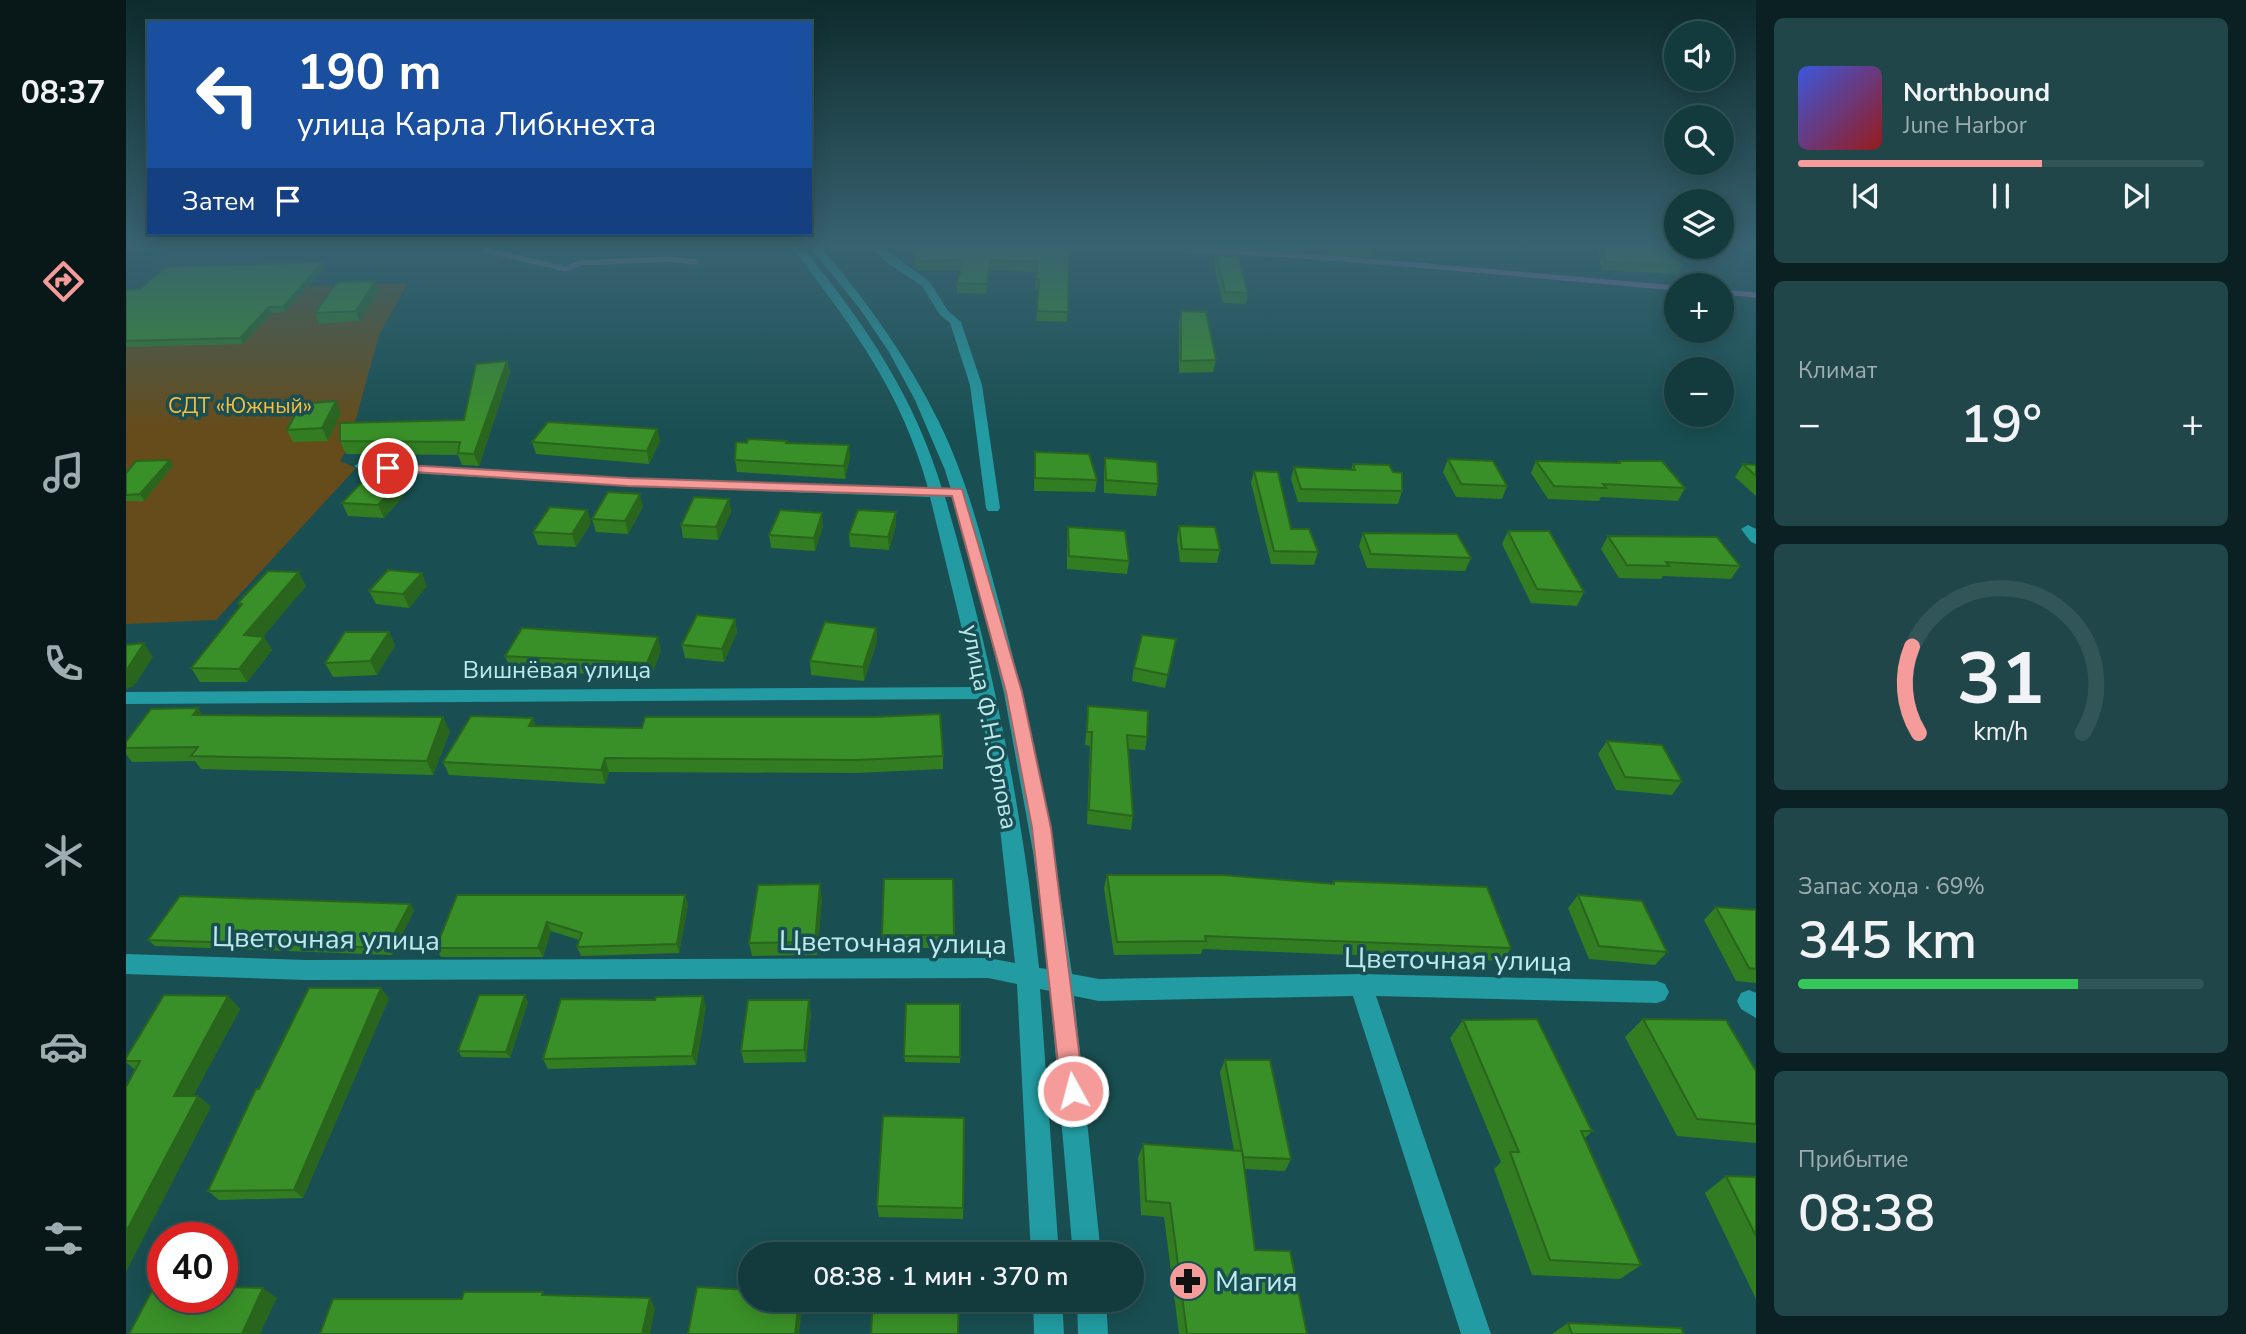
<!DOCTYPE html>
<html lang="ru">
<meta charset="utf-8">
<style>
body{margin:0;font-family:"Nunito Sans",sans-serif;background:#204649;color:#f1f3f6;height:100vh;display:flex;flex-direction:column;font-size:26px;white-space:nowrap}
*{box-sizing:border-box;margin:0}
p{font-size:23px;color:#9dadb0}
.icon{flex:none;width:38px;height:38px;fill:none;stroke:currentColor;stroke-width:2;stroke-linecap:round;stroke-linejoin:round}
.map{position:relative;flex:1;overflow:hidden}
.panel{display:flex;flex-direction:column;gap:18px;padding:18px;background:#0a2022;width:490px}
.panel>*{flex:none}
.guide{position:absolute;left:21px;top:21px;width:665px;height:214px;border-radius:0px;box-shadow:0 4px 18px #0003,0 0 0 2px #325558;background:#1a4fa0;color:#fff;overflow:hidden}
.controls{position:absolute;left:1538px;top:21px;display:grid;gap:14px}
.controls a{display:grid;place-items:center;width:70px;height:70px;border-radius:50%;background:#133b3e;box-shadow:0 4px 18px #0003,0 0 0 2px #325558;font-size:35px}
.speed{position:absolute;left:21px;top:1222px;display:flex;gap:14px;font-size:35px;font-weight:700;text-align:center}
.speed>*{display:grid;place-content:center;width:91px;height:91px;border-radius:50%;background:#133b3e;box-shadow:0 4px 18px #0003,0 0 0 2px #325558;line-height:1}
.speed .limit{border:10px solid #d22;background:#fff;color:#111}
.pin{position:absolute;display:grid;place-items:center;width:60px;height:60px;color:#fff;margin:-30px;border:4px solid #fff;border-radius:50%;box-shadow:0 2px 7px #0007}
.me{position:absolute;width:77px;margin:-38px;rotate:353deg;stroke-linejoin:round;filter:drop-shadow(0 0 5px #0008)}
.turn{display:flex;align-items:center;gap:24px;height:147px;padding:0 35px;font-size:32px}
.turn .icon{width:91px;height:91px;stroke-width:2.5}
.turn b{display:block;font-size:49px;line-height:60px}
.then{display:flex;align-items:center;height:66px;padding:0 35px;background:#0003;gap:14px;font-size:26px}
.big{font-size:52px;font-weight:600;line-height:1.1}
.panel .widget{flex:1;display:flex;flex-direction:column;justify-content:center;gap:10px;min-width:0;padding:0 24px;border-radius:10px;background:#204649}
.panel .dial{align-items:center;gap:0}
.dial svg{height:182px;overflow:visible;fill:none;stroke:#325558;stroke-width:7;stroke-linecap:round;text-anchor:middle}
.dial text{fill:#f1f3f6;stroke:none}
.song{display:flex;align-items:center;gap:21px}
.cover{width:84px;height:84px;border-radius:10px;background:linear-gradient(135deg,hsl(230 70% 55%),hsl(0 70% 35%))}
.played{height:7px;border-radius:4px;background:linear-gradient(90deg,#f59b9a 60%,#325558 60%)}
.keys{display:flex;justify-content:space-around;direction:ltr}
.heat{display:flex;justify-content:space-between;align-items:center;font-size:38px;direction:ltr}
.charge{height:10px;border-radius:5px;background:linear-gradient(90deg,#34c759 69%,#325558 0)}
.trip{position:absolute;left:612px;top:1242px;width:406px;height:70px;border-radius:35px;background:#133b3e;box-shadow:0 4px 18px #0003,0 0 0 2px #325558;font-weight:600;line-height:70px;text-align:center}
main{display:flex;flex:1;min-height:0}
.tabs{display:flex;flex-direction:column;width:126px;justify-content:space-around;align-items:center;background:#081819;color:#9dadb0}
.tabs .icon{width:49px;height:49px}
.tabs .selected{color:#f59b9a}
.tabs b{font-size:32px;color:#f1f3f6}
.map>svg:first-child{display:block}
</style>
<main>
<nav class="tabs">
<b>08:37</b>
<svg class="icon selected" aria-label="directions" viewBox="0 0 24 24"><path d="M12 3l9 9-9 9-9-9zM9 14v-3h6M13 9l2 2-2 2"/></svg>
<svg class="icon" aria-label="music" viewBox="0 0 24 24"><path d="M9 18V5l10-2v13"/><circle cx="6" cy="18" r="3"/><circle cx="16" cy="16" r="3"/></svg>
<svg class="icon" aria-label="phone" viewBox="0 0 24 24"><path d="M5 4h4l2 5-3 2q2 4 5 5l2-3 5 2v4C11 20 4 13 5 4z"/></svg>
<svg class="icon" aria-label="climate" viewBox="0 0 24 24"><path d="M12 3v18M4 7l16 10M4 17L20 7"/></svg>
<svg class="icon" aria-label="car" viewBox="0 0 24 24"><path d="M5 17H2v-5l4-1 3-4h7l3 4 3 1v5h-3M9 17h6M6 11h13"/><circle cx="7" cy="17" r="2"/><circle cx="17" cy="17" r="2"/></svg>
<svg class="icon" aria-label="filters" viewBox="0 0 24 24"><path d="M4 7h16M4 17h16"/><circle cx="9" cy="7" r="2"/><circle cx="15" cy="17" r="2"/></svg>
</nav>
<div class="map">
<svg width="1630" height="1334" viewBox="0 0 1630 1334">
<rect width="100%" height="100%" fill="#194f52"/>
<!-- green -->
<path fill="#664c1a" d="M282,283L253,335L222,448L214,461L230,468L90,620L0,624V292Z"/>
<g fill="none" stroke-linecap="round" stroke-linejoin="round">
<!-- stream -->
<g stroke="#946aad" stroke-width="5">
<path d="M935,247C1140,247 1346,271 1550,288"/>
<path d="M0,249L73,243"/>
<path d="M774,249H796"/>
<path d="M359,250L440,269L454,263L543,259L570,262"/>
<path d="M1596,292L1630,295"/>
</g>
<!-- minor -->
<g fill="#229ca2" fill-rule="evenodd">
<path d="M663,243H673C735,318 788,394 816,489L826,493L819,497C864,652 897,807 913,968L922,969L907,852L878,693L841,542L819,470L789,400L763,352L734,309L681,243H691C739,298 781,357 813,422C839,475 854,532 869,588C904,715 928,844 946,974L973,979L1235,974L1531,981L1539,984L1543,992L1539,1000L1531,1003L1250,996L1365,1334H1335L1227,996L973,1001L948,996L975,1255H947L924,991L914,989L933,1255H905L891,984L862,978L180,980L0,974V954L180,960L862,958L889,963L870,792L853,699L0,704V692L850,687L804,497L501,486L235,470L228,466L235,462L501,478L802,488C774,387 724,325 663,243Z"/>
<path d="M740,243H751L804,282L822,311L835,322L856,385L874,508L872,511H862L860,508L844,385L824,323L814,315L796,286L759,261Z"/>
<path d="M1622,525L1630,529V544L1625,542L1615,529Z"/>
<path d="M1623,990L1630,993V1018L1615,1009L1611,1001L1615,993Z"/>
<path d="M907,1300H936L938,1334H908Z"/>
<path d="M951,1300H980L982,1334H952Z"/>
</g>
</g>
<!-- wall -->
<g fill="#327c22">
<path d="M786,243H943L941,322L910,321L913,290L909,289L910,272L865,270L860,294L831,293V283L834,270L793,271L789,268Z"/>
<path d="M1196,243H1246L1248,247L1245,257L1201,255Z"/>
<path d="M1469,243H1532L1556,265L1552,274L1476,270Z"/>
<path d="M1090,255L1122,293L1120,304L1097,303L1088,266Z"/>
<path d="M197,262L200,267L159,312L146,313L117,344L0,347V290L14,289Z"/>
<path d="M253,291L234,321L193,324L189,313Z"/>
<path d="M1055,311L1090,360L1087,372L1053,373V322Z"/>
<path d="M381,361L384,372L353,466L336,465L332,455L220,454L214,441L338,420Z"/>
<path d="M210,401L215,413L202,441L167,442L161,430Z"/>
<path d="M531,429L534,441L523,464L410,454L406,442Z"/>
<path d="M661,443L724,457L719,479L611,472L609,460Z"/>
<path d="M909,452L971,480L969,492L908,491Z"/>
<path d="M979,458L1032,484L1030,496L978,493V471Z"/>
<path d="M1322,459L1381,486L1376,499L1330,497L1317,472Z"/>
<path d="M1410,461L1492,463L1493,461L1559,488L1552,501L1475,497L1473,501L1422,499L1405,473Z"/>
<path d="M1227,464L1276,491L1272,504L1172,502L1165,479L1168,467L1225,470Z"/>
<path d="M1617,464L1630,465V496L1609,477Z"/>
<path d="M47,466L18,501H0V473Z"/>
<path d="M1128,471L1165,529L1192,552L1188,565L1145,564L1125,483Z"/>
<path d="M273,482L278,495L258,518L222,516L216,503Z"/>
<path d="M603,499L605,512L592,540L557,538L555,525Z"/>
<path d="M517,507L502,534L470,532L466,519Z"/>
<path d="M461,510L465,523L450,547L412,545L407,532Z"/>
<path d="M770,525L763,550L724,547L723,534Z"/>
<path d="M697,526L689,551L645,548L643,535Z"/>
<path d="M1053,526L1094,550L1091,563L1054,562L1051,539Z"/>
<path d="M942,527L1003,561L1001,574L941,569V540Z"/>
<path d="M1382,531L1458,592L1451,606L1405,603L1376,544Z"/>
<path d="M1237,533L1345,558L1339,571L1241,568L1233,546Z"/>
<path d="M1482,536L1614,566L1605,579L1537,576L1535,579L1493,578L1475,549Z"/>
<path d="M180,586L137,636L146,650L121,682H74L65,668L114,606L112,603Z"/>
<path d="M301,586L283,608L250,604L243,591Z"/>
<path d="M609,619L611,632L598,662L559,658L556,645Z"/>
<path d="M750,628L751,641L738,681L685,675L684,661Z"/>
<path d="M263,632L269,645L251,675L207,677L199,663Z"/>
<path d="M1050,639L1039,688L1006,681L1008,668Z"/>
<path d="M535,650L525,677L385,670L379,656Z"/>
<path d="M962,706L1021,737L1019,750L1002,749L1007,816L1005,830L961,824L964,746L959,745Z"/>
<path d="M77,715L324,731L307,775L75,769L69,761L6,762L0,754V742Z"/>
<path d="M410,726L817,756V769L731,773L483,772L479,784L323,775L317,762Z"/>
<path d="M1481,741L1556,781L1546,795L1490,790L1472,754Z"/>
<path d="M981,875L1206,884L1208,881L1385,948L1377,961L1077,949L1075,954L988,955L978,888Z"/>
<path d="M331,895L562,904L553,953L455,956L451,947L453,940L425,931L417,957H315L310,948Z"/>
<path d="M1452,895L1541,952L1529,965L1463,959L1442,908Z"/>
<path d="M696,898L691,955L626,956L623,943Z"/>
<path d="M1590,907L1630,910V983L1610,981L1578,920Z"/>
<path d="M288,910L266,955L29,946L22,940Z"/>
<path d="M756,935H828V948H757Z"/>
<path d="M102,996L114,1009L67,1096H72L85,1107L9,1070L0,1062V1058Z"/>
<path d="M263,998L177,1198L93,1200L82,1191L133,1089Z"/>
<path d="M402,1002L384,1058L336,1057L332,1051Z"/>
<path d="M834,1004V1063L779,1062L778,1056Z"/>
<path d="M580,1006L570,1065L422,1069L417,1059Z"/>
<path d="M685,1012L680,1062L618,1063L615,1051Z"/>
<path d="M1517,1019L1630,1071V1143L1551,1136L1499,1037Z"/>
<path d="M1337,1020L1466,1131L1459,1138L1515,1265L1494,1279L1406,1275L1368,1169L1375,1162L1324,1038Z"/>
<path d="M1099,1060L1165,1159L1159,1171L1118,1169L1129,1250L1181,1334H1053L1038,1217L1015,1215L1012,1158L1017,1144L1108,1151L1094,1072Z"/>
<path d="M838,1118L837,1219L753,1217L751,1206Z"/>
<path d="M1600,1176L1630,1177V1299L1579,1193Z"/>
<path d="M1442,1323L1558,1334H1426Z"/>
</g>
<!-- shaded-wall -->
<g fill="#29651c">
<path d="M865,260V270L860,294L861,284Z"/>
<path d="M197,262L200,267L159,312L157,307Z"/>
<path d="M249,281L253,291L234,321L230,311Z"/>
<path d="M143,307L146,313L117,344L114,338Z"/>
<path d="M381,361L384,372L353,466L348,454Z"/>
<path d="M210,401L215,413L202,441L196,428Z"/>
<path d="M531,429L534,441L523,464L521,451Z"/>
<path d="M723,445L724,457L719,479L718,466Z"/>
<path d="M44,460L47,466L18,501L14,494Z"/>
<path d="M273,482L278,495L258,518L252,505Z"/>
<path d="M514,494L517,507L502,534L499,521Z"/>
<path d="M603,499L605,512L592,540L590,527Z"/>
<path d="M461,510L465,523L450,547L446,534Z"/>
<path d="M770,512V525L763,550L762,537Z"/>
<path d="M696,513L697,526L689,551L688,538Z"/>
<path d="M173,572L180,586L127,649L118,635Z"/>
<path d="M296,573L301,586L283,608L277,594Z"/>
<path d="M609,619L611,632L598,662L596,649Z"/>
<path d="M750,628L751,641L738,681L737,667Z"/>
<path d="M263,632L269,645L251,675L244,661Z"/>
<path d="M138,637L146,650L121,682L113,669Z"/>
<path d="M532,637L535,650L525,677L521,663Z"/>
<path d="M18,643L27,657L8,686L0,689V671Z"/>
<path d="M72,708L82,721L67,715Z"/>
<path d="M317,717L324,731L307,775L301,761Z"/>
<path d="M407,718L412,732L403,726Z"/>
<path d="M479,758L483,772L479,784L475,770Z"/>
<path d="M694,884L696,898L691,955L689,942Z"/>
<path d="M559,895L562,904L553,953L551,944Z"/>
<path d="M284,904L288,910L266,955L261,948Z"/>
<path d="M421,922L425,931L417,957L412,948Z"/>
<path d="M255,988L263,998L177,1198L168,1190Z"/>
<path d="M399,995L402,1002L384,1058L380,1052Z"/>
<path d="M102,996L114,1009L61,1108L48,1096Z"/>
<path d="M577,996L580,1006L570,1065L566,1056Z"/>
<path d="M683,1000L685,1012L680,1062L678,1050Z"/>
<path d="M72,1096L85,1107L0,1272V1232Z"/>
<path d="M137,1288L151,1298L134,1334H116Z"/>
<path d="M524,1298L529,1308L524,1334H516Z"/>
<path d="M673,1300H677V1301L673,1334H669Z"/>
</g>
<!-- building -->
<g fill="#3a9028" stroke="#29651c" stroke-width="2">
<path d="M787,243H943L942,312L911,311L913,280H910L911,262L865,260L861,284L831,283L837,260L793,261L789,258Z"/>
<path d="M1203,243H1246L1248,247L1203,245Z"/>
<path d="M1475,243H1532L1556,265L1480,262Z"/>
<path d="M1090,255L1112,256L1122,293L1099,292Z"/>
<path d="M197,262L157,307H143L114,338L0,341V290L14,289L40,267Z"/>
<path d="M249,281L230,311L189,313L211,282Z"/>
<path d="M1055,311L1080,312L1090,360L1055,361Z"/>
<path d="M381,361L348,454L332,453L334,442L214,441V423L338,420L350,364Z"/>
<path d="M210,401L196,428L161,430L175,404Z"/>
<path d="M422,422L531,429L521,451L406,442Z"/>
<path d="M622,439L661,441L660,443L723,445L718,466L609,460L610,442L621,443Z"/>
<path d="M909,452L963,454L971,480L909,478Z"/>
<path d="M979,458L1031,462L1032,484L980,480Z"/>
<path d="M1322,459L1367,461L1381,486L1335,484Z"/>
<path d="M44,460L14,494L0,495V473L10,461Z"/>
<path d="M1410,461L1494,463L1493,461H1536L1559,488L1477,484L1480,488L1428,486Z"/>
<path d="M1227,464L1263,465L1267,472L1276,473V491L1175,489L1168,467L1229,470Z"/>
<path d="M1617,464L1630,465V476Z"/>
<path d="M1128,471L1152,472L1165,529H1183L1192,552L1148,551Z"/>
<path d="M238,480L273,482L252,505L216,503Z"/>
<path d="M482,492L514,494L499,521L466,519Z"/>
<path d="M568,497L603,499L590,527L555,525Z"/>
<path d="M424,507L461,510L446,534L407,532Z"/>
<path d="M654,510L696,513L688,538L643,535Z"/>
<path d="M732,510L770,512L762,537L723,534Z"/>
<path d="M1053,526L1089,527L1094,550L1056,549Z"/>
<path d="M942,527L999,531L1003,561L943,556Z"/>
<path d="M1382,531H1423L1458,592L1411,589Z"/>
<path d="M1237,533L1331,534L1345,558L1245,554Z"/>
<path d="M1482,536L1591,537L1614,566L1540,562L1543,566L1501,565Z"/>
<path d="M262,570L296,573L277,594L243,591Z"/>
<path d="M142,571L173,572L118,635L138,637L113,669L65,668L116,604L112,603Z"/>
<path d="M571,615L609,619L596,649L556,645Z"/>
<path d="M699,622L750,628L737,667L684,661Z"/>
<path d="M396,628L532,637L521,663L379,656Z"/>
<path d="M219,632H263L244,661L199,663Z"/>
<path d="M1016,635L1050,639L1042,675L1008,668Z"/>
<path d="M18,643L0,671V645Z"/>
<path d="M962,706L1022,711L1021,737L1001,735L1007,816L963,810L966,732H961Z"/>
<path d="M72,708L67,715L317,717L301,761L65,756L72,747L0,748V742L25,709Z"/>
<path d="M814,714L817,756L730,760L479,758L475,770L317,762L345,716L407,718L403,726L516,728L519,717H749Z"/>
<path d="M1481,741L1536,745L1556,781L1499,777Z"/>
<path d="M981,875H1096L1208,884V881L1361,887L1385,948L1079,936L1080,941L991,942Z"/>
<path d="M758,879H827L828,935H756Z"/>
<path d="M694,884L689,942L623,943L632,885Z"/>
<path d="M331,895H559L551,944L451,947L456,933L421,922L412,948H310Z"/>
<path d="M1452,895L1516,901L1541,952L1473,946Z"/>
<path d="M54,896L284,904L261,948L22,940Z"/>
<path d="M1590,907L1630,910V969L1623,968Z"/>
<path d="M183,988H255L168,1190L82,1191L130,1089H133Z"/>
<path d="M38,995L102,996L48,1096H72L0,1232V1087L14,1061H0V1058Z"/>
<path d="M353,995H399L380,1052L332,1051Z"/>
<path d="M577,996L566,1056L417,1059L435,999L529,1000L530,997Z"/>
<path d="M622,1000H683L678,1050L615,1051Z"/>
<path d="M780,1004H834V1057L778,1056Z"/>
<path d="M1411,1019L1466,1131H1455L1515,1265L1424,1260L1384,1152H1393L1337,1020Z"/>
<path d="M1517,1019L1600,1020L1630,1071V1124L1571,1119Z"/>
<path d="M1099,1060H1144L1165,1159L1117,1157Z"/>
<path d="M757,1116L838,1118L837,1208L751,1206Z"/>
<path d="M1017,1144L1116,1151L1129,1250L1164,1251L1181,1334H1061L1044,1203L1020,1201Z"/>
<path d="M1600,1176L1630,1177V1236Z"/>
<path d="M29,1285H37V1297H96V1287L137,1288L116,1334H3Z"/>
<path d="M571,1287L625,1290V1300H673L669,1334H562Z"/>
<path d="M338,1292H417L416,1295L524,1298L516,1334H194L207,1299H336Z"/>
<path d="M747,1300H833L832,1334H745Z"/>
<path d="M1442,1323L1555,1328L1558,1334H1446Z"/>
</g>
<!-- sky -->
<linearGradient id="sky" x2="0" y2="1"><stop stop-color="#0e2b2d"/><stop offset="0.57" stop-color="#386371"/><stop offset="1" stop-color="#386371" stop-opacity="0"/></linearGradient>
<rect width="1630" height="430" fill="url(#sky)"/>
<!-- route -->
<path fill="#f59b9a" stroke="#9f6564" stroke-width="2" d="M262,464L502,478L836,489L896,692L925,828L958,1091L955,1099L947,1102L938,1099L935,1091L906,828L880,692L826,496L502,486L257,470V465Z"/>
<!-- icons -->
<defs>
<symbol id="pharmacy-disc" viewBox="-11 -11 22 22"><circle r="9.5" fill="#f59b9a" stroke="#194f52"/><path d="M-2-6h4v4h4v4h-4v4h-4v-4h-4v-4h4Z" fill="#111"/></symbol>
</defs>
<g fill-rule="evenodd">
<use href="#pharmacy-disc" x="1040" y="1259" width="44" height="44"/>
</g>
<g text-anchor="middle" stroke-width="7" stroke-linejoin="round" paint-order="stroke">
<!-- far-park labels -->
<g font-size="21" fill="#fcbc3c" stroke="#194f52">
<text x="114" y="413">СДТ «Южный»</text>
</g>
<!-- street labels -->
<g font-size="24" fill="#beeaed" stroke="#194f52">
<text x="431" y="678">Вишнёвая улица</text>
<text transform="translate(864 727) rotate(79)" y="8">улица Ф.Н.Орлова</text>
</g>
<!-- near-street labels -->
<g font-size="28" fill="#beeaed" stroke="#194f52">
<text transform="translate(200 938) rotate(1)" y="10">Цветочная улица</text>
<text transform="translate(767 942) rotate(1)" y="10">Цветочная улица</text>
<text transform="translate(1332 959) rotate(1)" y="10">Цветочная улица</text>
</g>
<!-- near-poi labels -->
<g font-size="28" fill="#beeaed" stroke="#194f52" text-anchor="start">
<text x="1089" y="1291">Магия</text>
</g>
</g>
</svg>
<div class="controls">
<a><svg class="icon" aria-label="sound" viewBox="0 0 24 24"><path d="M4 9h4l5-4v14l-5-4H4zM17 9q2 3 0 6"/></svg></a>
<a><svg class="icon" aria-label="search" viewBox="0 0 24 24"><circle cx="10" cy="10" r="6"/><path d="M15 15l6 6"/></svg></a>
<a><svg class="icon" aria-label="layers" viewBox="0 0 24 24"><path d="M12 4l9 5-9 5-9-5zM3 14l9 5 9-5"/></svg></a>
<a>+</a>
<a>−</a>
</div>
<div class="speed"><div class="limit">40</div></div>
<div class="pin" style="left:262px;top:468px;background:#d93025"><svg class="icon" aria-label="arrive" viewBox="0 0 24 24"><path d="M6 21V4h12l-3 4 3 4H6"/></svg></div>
<svg class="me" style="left:947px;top:1091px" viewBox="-20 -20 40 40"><circle r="17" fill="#f59b9a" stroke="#fff" stroke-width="3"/><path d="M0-11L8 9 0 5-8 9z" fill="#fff"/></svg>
<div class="trip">08:38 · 1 мин · 370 m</div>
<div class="guide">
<div class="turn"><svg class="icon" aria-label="left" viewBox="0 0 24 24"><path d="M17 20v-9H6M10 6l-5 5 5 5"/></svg><div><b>190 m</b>улица Карла Либкнехта</div></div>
<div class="then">Затем<svg class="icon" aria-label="arrive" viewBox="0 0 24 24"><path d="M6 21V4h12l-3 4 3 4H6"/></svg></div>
</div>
</div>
<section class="panel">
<div class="widget">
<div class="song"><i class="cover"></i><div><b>Northbound</b><p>June Harbor</p></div></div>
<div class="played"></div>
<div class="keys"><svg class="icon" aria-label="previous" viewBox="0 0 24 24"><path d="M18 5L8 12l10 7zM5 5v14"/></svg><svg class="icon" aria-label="pause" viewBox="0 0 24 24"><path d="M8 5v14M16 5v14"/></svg><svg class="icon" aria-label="next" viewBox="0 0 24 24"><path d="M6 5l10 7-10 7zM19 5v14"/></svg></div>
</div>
<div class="widget"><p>Климат</p>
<div class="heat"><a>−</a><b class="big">19°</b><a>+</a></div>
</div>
<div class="widget dial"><svg viewBox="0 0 100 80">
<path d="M14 69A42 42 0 1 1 86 69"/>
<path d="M14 69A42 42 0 0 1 11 31" stroke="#f59b9a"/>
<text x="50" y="56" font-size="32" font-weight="700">31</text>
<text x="50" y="72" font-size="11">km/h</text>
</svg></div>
<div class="widget"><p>Запас хода · 69%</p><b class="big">345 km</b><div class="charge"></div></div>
<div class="widget"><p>Прибытие</p><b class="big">08:38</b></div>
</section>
</main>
